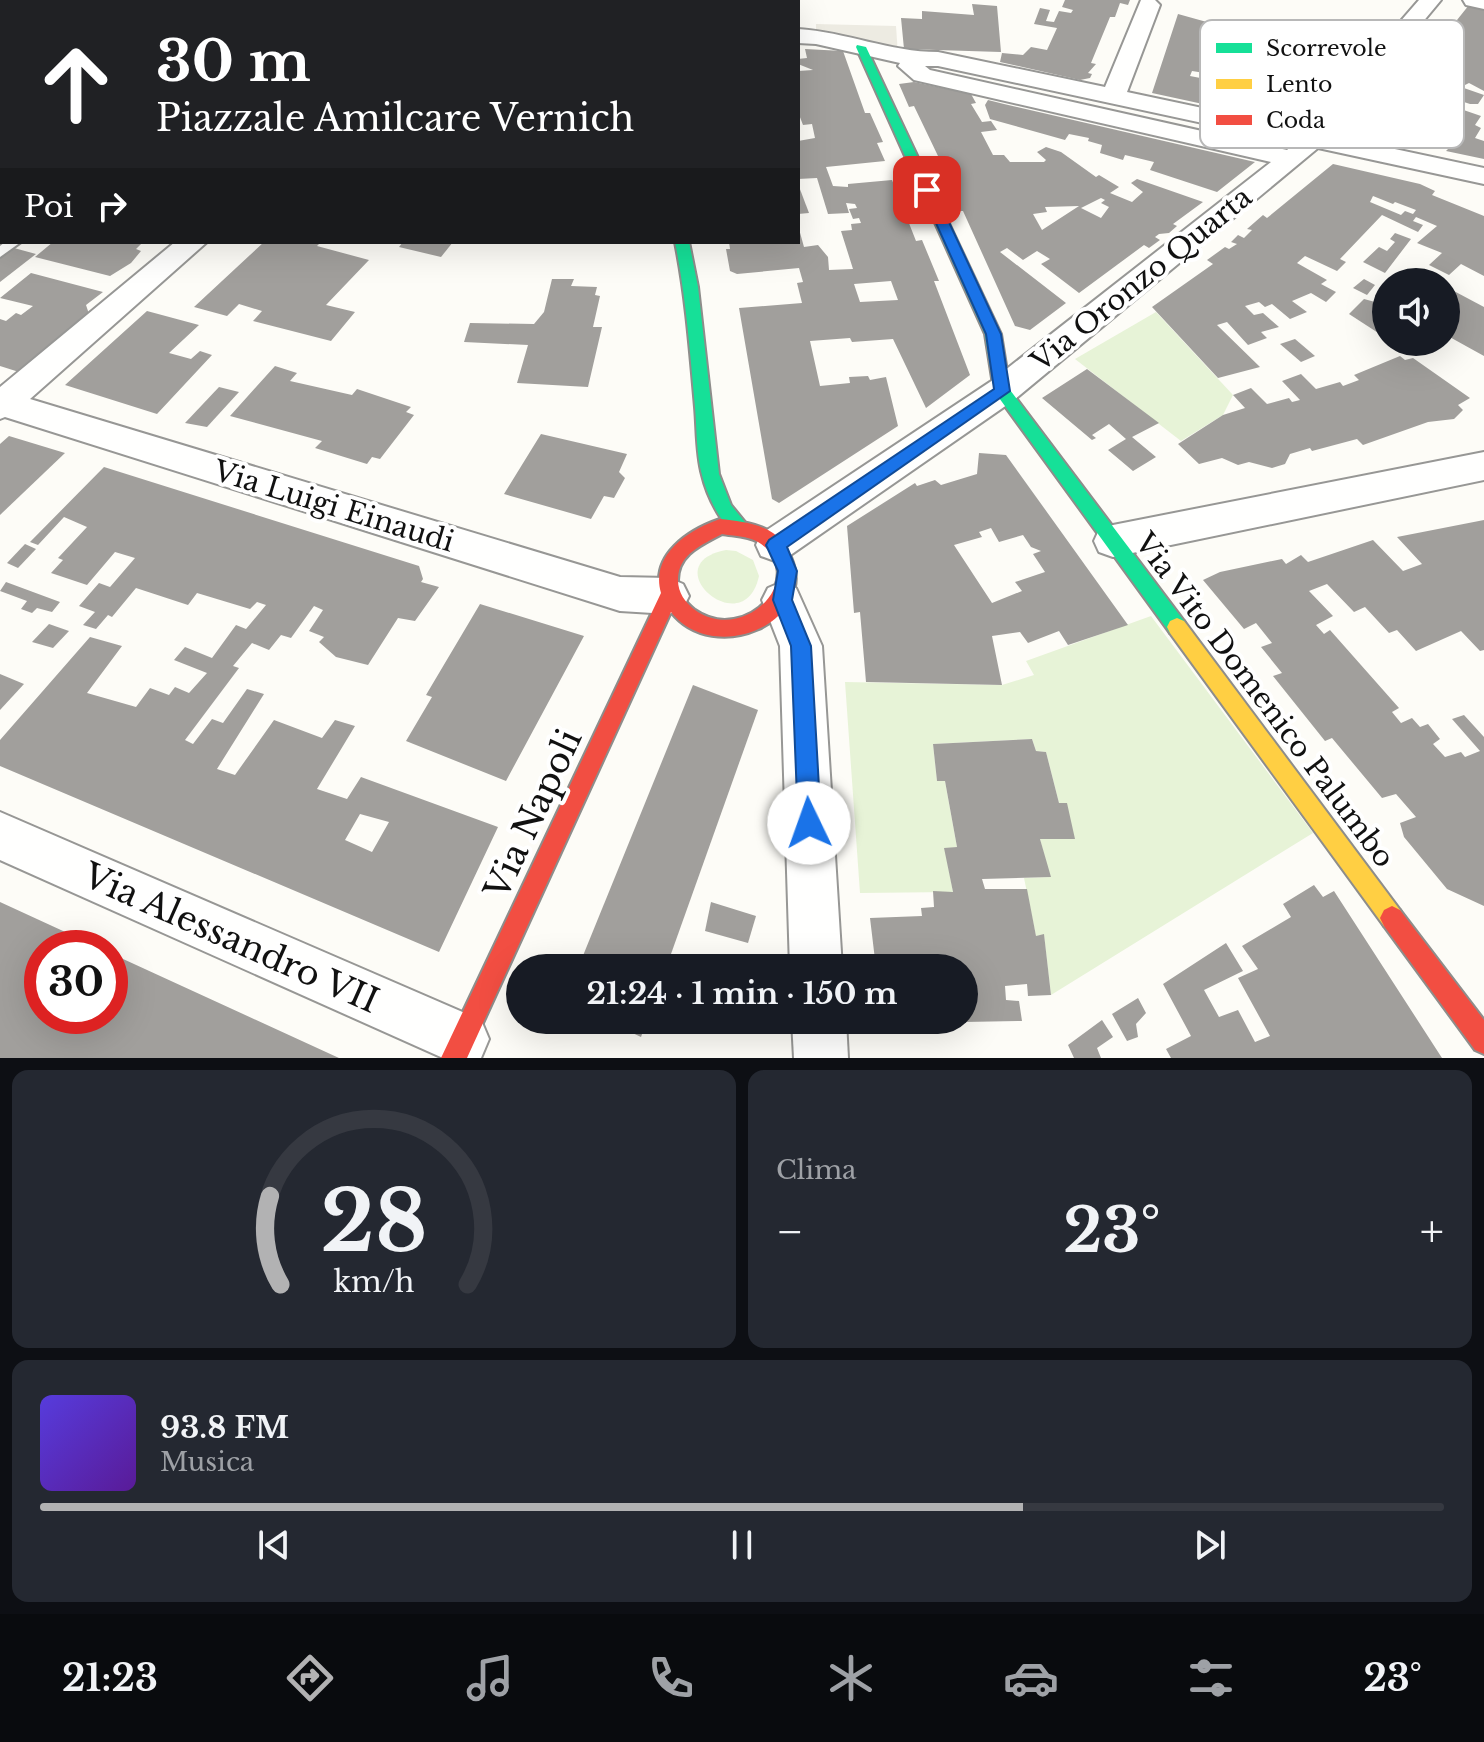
<!DOCTYPE html>
<html lang="it">
<meta charset="utf-8">
<style>
body{margin:0;font-family:"Libre Baskerville",serif;background:#242831;color:#f1f3f6;height:100vh;display:flex;flex-direction:column;font-size:30px;white-space:nowrap}
*{box-sizing:border-box;margin:0}
p{font-size:26px;color:#9ea1a6}
.icon{flex:none;width:44px;height:44px;fill:none;stroke:currentColor;stroke-width:2;stroke-linecap:round;stroke-linejoin:round}
.map{position:relative;height:1058px;overflow:hidden}
.details{display:flex;flex-direction:column;gap:12px;padding:12px;background:#0d0f14;flex:1}
.details>*{flex:none}
.hud{position:absolute;left:0px;top:0px;width:800px;height:244px;box-shadow:0 8px 32px #0002;background:#202124;color:#fff;overflow:hidden}
.buttons{position:absolute;left:1372px;top:268px;display:grid;gap:16px}
.buttons a{display:grid;place-items:center;width:88px;height:88px;border-radius:50%;background:#171b24;box-shadow:0 8px 32px #0002;font-size:40px}
.speed{position:absolute;left:24px;top:930px;display:flex;gap:16px;font-size:40px;font-weight:700;text-align:center}
.speed>*{display:grid;place-content:center;width:104px;height:104px;border-radius:50%;background:#171b24;box-shadow:0 8px 32px #0002;line-height:1}
.speed .limit{border:12px solid #d22;background:#fff;color:#111}
.pin{position:absolute;display:grid;place-items:center;width:68px;height:68px;color:#fff;margin:-34px;border-radius:16px;box-shadow:0 4px 12px #0006}
.me{position:absolute;width:88px;margin:-44px;rotate:357deg;stroke-linejoin:round;filter:drop-shadow(0 0 6px #0008)}
.turn{display:flex;align-items:center;gap:28px;height:168px;padding:0 24px;font-size:36px}
.turn .icon{width:104px;height:104px;stroke-width:2.5}
.turn b{display:block;font-size:56px;line-height:68px}
.then{display:flex;align-items:center;height:76px;padding:0 24px;background:#0003;gap:16px;font-size:30px}
.big{font-size:60px;font-weight:700;line-height:1.1}
.details .widget{flex:1;display:flex;flex-direction:column;justify-content:center;gap:12px;min-width:0;padding:0 28px;border-radius:16px;background:#242831}
.details .dial{align-items:center;gap:0}
.dial svg{height:208px;overflow:visible;fill:none;stroke:#363941;stroke-width:7;stroke-linecap:round;text-anchor:middle}
.dial text{fill:#f1f3f6;stroke:none}
.song{display:flex;align-items:center;gap:24px}
.cover{width:96px;height:96px;border-radius:12px;background:linear-gradient(135deg,hsl(250 70% 55%),hsl(270 70% 35%))}
.played{height:8px;border-radius:4px;background:linear-gradient(90deg,#b2b2b3 70%,#363941 70%)}
.keys{display:flex;justify-content:space-around;direction:ltr}
.heat{display:flex;justify-content:space-between;align-items:center;font-size:44px;direction:ltr}
.details .tiles{flex:1;display:grid;gap:12px;grid-template-columns:1fr 1fr}
.widget:last-child{grid-column:span 2}
.trip{position:absolute;left:506px;top:954px;width:472px;height:80px;border-radius:40px;background:#171b24;box-shadow:0 8px 32px #0002;font-weight:700;line-height:80px;text-align:center}
.tab-bar{display:flex;height:128px;justify-content:space-around;align-items:center;background:#090b0e;color:#9ea1a6}
.tab-bar .icon{width:56px;height:56px}
.tab-bar .on{color:#b2b2b3}
.tab-bar b{font-size:36px;color:#f1f3f6}
.map>svg:first-child{display:block}
</style>
<div class="map">
<svg width="1484" height="1058" viewBox="0 0 1484 1058">
<rect width="100%" height="100%" fill="#fdfcf7"/>
<!-- green -->
<g fill="#e7f3d7">
<path d="M1156,312L1233,395L1223,415L1181,441L1075,359Z"/>
<path d="M726,550L736,551L753,560L759,576C744,645 652,564 726,550Z"/>
<path d="M1151,616L1313,833L1051,995L1044,935L1036,936L1024,878L1050,877L1040,839L1067,803H1059L1046,752L1036,751L1032,739L933,744L937,781H945L957,847L945,849L953,892L860,893L845,682L1002,685L1034,675L1026,661Z"/>
</g>
<!-- plaza -->
<path fill="#edebe2" d="M816,24L896,26L898,55L816,37Z"/>
<!-- building -->
<g fill="#a19f9c" fill-rule="evenodd">
<path d="M1065,0H1130L1128,5L1120,3L1115,17H1110L1091,63L1096,64L1088,73L1092,74L1090,78L1080,80L1000,62L1002,53L1023,55L1031,47L1047,50L1057,28L1034,24L1040,8L1050,10L1046,21L1054,22L1059,11L1071,13L1073,10L1062,7Z"/>
<path d="M972,4L997,6L1001,52L904,49L901,18L922,19V11L974,15Z"/>
<path d="M1469,5L1484,9V91L1469,83L1461,87L1484,95L1478,104H1470L1409,84L1420,71L1426,73L1433,63L1425,60Z"/>
<path d="M1178,14L1257,36L1254,39L1248,37L1242,53L1230,50L1229,61L1241,66L1239,71L1223,68L1221,72L1212,71L1211,74L1192,71L1190,76L1216,81L1217,77L1254,87L1257,83L1237,76L1239,73L1250,74L1261,61L1276,67L1280,62L1255,54L1271,40L1342,61L1327,78L1317,76L1310,84L1306,82L1302,87L1309,88L1279,120L1263,117L1261,123L1248,121L1249,114L1152,93Z"/>
<path d="M805,49L843,51L865,113H870L883,142L877,143L885,161L826,167L833,186L848,187V184L892,180L916,241L922,240L939,281H934L970,375L926,408L893,339L852,342L850,338L810,341L820,386L850,383L849,377L868,376L870,380L886,377L898,426L779,503L772,499L739,308L802,303L797,283L803,282L799,268L737,274L730,271L726,249H730L729,242H798L799,229L804,247L818,245L828,257L829,270L853,269L841,231L852,230L851,224L861,223L859,218L853,219L849,209L857,208L855,204L846,203L849,213L828,214L817,178L798,179V141L815,138L812,124L803,125L798,112V71L813,70L798,64V59L807,58ZM891,281L898,300L860,302L854,284Z"/>
<path d="M914,82L971,94L976,103L971,104L982,122L991,121L997,130L981,132L993,155H1004L1010,162H1044L1046,160L1037,152L1046,147L1061,152L1096,177L1099,175L1119,187L1110,193L1132,202L1143,192L1131,183L1137,179L1203,202L1173,224L1177,226L1169,233L1159,234L1155,237L1160,240L1149,248L1144,245L1079,293L1041,264L1050,259L1037,251L1023,260L1007,248L1000,252L1066,303L1030,330L1015,326L963,211H957L944,182L950,181L914,106L909,107L899,84ZM1101,198L1105,200L1101,203L1109,207L1101,218L1081,208ZM1079,206L1042,230L1033,214L1047,212L1045,207Z"/>
<path d="M1406,93L1420,95L1481,116L1475,125L1481,128L1475,138L1484,141V159L1446,151L1450,147L1384,121Z"/>
<path d="M988,100L1004,104L1255,162L1217,192L1150,170L1154,162L1125,155L1123,160L1100,153L1102,145L1088,141L1089,138L1069,134L1065,140L990,119L985,105Z"/>
<path d="M1333,164L1420,184L1435,191L1432,195L1484,216V276L1461,264L1449,275L1429,265L1442,253L1417,243L1437,226L1416,217L1413,221L1423,225L1418,232L1382,215L1340,259L1346,262L1337,271L1305,256L1297,263L1327,280L1321,284L1336,292L1326,302L1311,293L1292,301L1307,312L1290,319L1272,304L1265,307L1259,302L1245,306L1254,315L1263,313L1279,327L1261,332L1267,338L1248,345L1227,322L1217,325L1260,367L1218,378L1152,307L1213,264L1207,260L1225,247L1229,249L1237,244L1231,242L1238,235L1244,238L1252,230L1247,229L1263,215L1267,218ZM1373,196L1393,204L1395,202L1416,210L1413,214L1405,211L1401,215L1370,202Z"/>
<path d="M798,184L809,213L798,214Z"/>
<path d="M1395,233L1411,239L1385,273L1363,262L1379,247L1387,251L1395,242L1390,239Z"/>
<path d="M53,242H143L136,249L141,251L131,263L110,276L35,257Z"/>
<path d="M264,242H321L317,246L369,260L326,305L355,312L331,341L253,321L262,311L239,304L227,316L194,307Z"/>
<path d="M403,242H453L441,257L399,247Z"/>
<path d="M14,248L36,254L0,282V258Z"/>
<path d="M31,273L103,292L86,305L89,314L19,372L0,366V319L6,321L16,313L21,315L33,306L0,298Z"/>
<path d="M552,279H574L571,286L597,287L595,295L600,296L593,327H602L588,387L517,383L528,345L464,342L470,323L534,324L544,312Z"/>
<path d="M1364,279L1375,285L1367,295L1353,288Z"/>
<path d="M1446,290H1452L1484,307V356L1446,335Z"/>
<path d="M1364,299L1386,305V338L1349,314Z"/>
<path d="M147,311L199,325L169,353L191,359L200,351L212,355L157,414L65,385Z"/>
<path d="M1295,339L1315,356L1301,362L1280,344Z"/>
<path d="M1400,356L1405,360L1413,358L1470,398L1458,405L1463,410L1454,419L1428,422L1363,445L1357,439L1312,451L1310,448L1290,454L1285,464L1272,468L1249,462L1238,465L1222,458L1199,464L1178,444L1223,415L1245,408L1233,395L1251,388L1267,404L1289,398L1292,402L1300,400L1282,381L1301,374L1316,389L1340,382L1343,386L1359,380L1354,375Z"/>
<path d="M275,366L297,373L290,381L352,395L357,389L411,407L406,412L414,415L380,459L372,457L367,464L315,448L322,441L230,416Z"/>
<path d="M1087,369L1159,423L1132,437L1156,457L1133,471L1108,450L1126,439L1109,424L1092,435L1096,438L1092,440L1042,398Z"/>
<path d="M219,387L239,392L207,427L185,423Z"/>
<path d="M541,434L627,454L619,472L625,478L614,498L604,496L591,519L504,494Z"/>
<path d="M9,436L65,453L0,515V444Z"/>
<path d="M979,453L1006,455L1128,625L1068,645L1059,631L1028,643L1020,632L992,636L1002,685L866,682L860,612L854,613L847,526L915,483L917,486L935,480L941,485L977,474ZM991,528L999,542L1023,535L1031,547L1041,551L1033,554L1045,572L1015,582L1022,591L992,603L954,545L982,537L979,532Z"/>
<path d="M104,467L419,566L423,579L421,582L439,587L415,621L398,618L368,665L336,657L319,642L324,637L309,631L323,610L314,606L291,638L281,635L269,650L252,643L233,666L239,668L185,740L193,744L212,719L223,723L247,689L264,694L217,769L235,775L274,720L322,738L335,720L355,726L317,789L347,799L361,777L498,827L439,952L0,766V740L90,637L122,646L87,693L136,707L150,688L169,695L175,687L189,693L207,673L174,660L185,647L212,658L236,625L246,629L266,605L257,602L250,609L197,593L188,605L136,588L112,617L108,615L96,629L83,625L95,612L79,606L99,583L110,587L135,558L115,552L87,585L51,573L63,560L58,558L87,527L64,517L38,545L30,542ZM360,814L389,822L372,852L345,840Z"/>
<path d="M1484,520V650L1480,651L1461,631L1416,651L1397,630L1389,633L1365,607L1354,612L1327,584L1309,591L1333,616L1316,625L1324,634L1330,630L1399,708L1392,712L1401,723L1412,718L1420,727L1428,724L1440,739L1433,744L1445,757L1461,752L1465,757L1480,751L1452,719L1464,715L1484,737V906L1447,889L1404,837L1400,823L1416,817L1396,794L1382,798L1332,738L1325,741L1273,676L1282,673L1261,647L1272,643L1256,623L1244,629L1203,580L1220,572L1282,559L1286,564L1301,555L1308,562L1373,540L1403,571L1422,564L1397,537Z"/>
<path d="M25,544L36,549L18,568L7,563Z"/>
<path d="M6,582L60,602L52,612L37,608L32,613L21,609L27,601L0,591Z"/>
<path d="M480,604L584,636L506,781L406,741L432,697L426,695Z"/>
<path d="M49,624L69,631L53,648L32,642Z"/>
<path d="M0,674L24,684L0,710Z"/>
<path d="M693,685L758,710L666,968H578Z"/>
<path d="M1032,739L1036,751L1046,752L1059,803H1067L1075,839H1040L1051,877L982,879L985,889H1027L1036,936L1044,934L1051,995L1028,996L1027,984L1005,986L1006,1000L1019,1001L1022,1021L964,1022V968H876L870,918L922,916L921,908L934,907L933,891L953,892L944,848L957,847L945,781H937L933,744Z"/>
<path d="M1314,885L1323,897L1334,891L1442,1058H1171L1166,1049L1191,1036L1163,984L1226,943L1243,971L1204,990L1219,1017L1238,1010L1255,1042L1270,1036L1238,978L1258,969L1242,946L1291,917L1283,904Z"/>
<path d="M0,902L100,948H42V1016H110V953L339,1058H0Z"/>
<path d="M711,902L756,916L748,943L705,931Z"/>
<path d="M1138,998L1146,1013L1136,1024L1138,1037L1127,1041L1112,1014Z"/>
<path d="M605,1020H647L641,1037Z"/>
<path d="M909,1020H960V1023H951V1027H911Z"/>
<path d="M1102,1020L1113,1037L1097,1048L1101,1058H1074L1068,1045Z"/>
</g>
<g fill="none" stroke-linecap="round" stroke-linejoin="round">
<defs>
<path id="lane" d="M5,242H21L0,257V246Z"/>
<g id="street">
<path d="M1141,0H1155L1160,5L1127,92L1306,130L1419,0H1441L1329,135L1484,168V184L1318,148L1014,400L789,556L775,561L761,556L756,545L761,534L990,382L1271,162L914,80L898,66L900,63L816,44L798,43V29C846,32 890,52 938,52L1105,87ZM925,66H938L1295,143L1287,150L930,70Z"/>
<path d="M1463,0H1484V9L1466,5Z"/>
<path d="M2,119V135L0,136V120Z"/>
<path d="M175,242H207L30,399L620,577L669,578L683,584L689,596L683,608L669,614L620,611L5,417L0,419V387Z"/>
<path d="M1484,452V480L1113,557L1099,552L1094,541L1099,530L1113,525Z"/>
<path d="M782,582L796,588L822,646L842,968H790L780,646L762,600L768,588Z"/>
<path d="M0,812L481,1020L489,1039L481,1058H443L0,860Z"/>
<path d="M792,1020H846L848,1058H794Z"/>
</g>
<g id="fast">
<path d="M857,45L866,47L1001,334L1010,390L1184,621L1187,627L1184,633L1177,636L1170,633L994,391L985,334L856,47Z"/>
<path d="M675,242H689L698,287L719,474L731,505L749,527L746,532C725,540 706,492 702,475C696,454 697,429 695,407C690,352 686,297 675,242Z"/>
</g>
<path id="slow" d="M1177,618L1184,621L1400,910L1404,918L1400,926L1392,930L1384,926L1170,633L1167,627L1170,621Z"/>
<g id="jam">
<rect x="619" y="0" width="10" height="2"/>
<path d="M720,519C738,521 758,523 773,533C782,539 787,548 791,557C819,622 714,667 671,612L467,1058H441L661,593C650,555 688,530 720,519ZM722,534C733,536 748,536 758,542C811,574 746,646 695,610C685,602 678,593 678,580C678,554 702,545 722,534Z"/>
<path d="M1392,906L1400,910L1484,1020V1054L1475,1050L1384,926L1380,918L1384,910Z"/>
</g>
</defs>
<!-- lane casing -->
<use href="#lane" stroke="#979795" stroke-width="4"/>
<!-- street casing -->
<use href="#street" stroke="#979795" stroke-width="4"/>
<!-- fast casing -->
<use href="#fast" stroke="#8e8d8b" stroke-width="4"/>
<!-- slow casing -->
<use href="#slow" stroke="#8e8d8b" stroke-width="4"/>
<!-- jam casing -->
<use href="#jam" stroke="#8e8d8b" stroke-width="4"/>
<!-- lane -->
<use href="#lane" fill="#fffffe" fill-rule="evenodd"/>
<!-- street -->
<use href="#street" fill="#fffffe" fill-rule="evenodd"/>
<!-- fast -->
<use href="#fast" fill="#16e098" fill-rule="evenodd"/>
<!-- slow -->
<use href="#slow" fill="#ffcf43" fill-rule="evenodd"/>
<!-- jam -->
<use href="#jam" fill="#f24e42" fill-rule="evenodd"/>
</g>
<!-- route -->
<path fill="#1a73e8" stroke="#114b97" stroke-width="2" d="M923,188L934,190L1001,334L1010,391L787,547L797,571L792,600L811,646L821,823L817,831L809,834L801,831L798,823L791,646L773,600L778,571L766,545L769,540L994,389L986,334L921,190Z"/>
<g text-anchor="middle" stroke-width="8" stroke-linejoin="round" paint-order="stroke">
<!-- street labels -->
<g font-size="28" fill="#111" stroke="#fff">
<text transform="translate(1141 279) rotate(-39)" y="10">Via Oronzo Quarta</text>
<text transform="translate(334 506) rotate(17)" y="10">Via Luigi Einaudi</text>
<text transform="translate(1265 700) rotate(53)" y="10">Via Vito Domenico Palumbo</text>
</g>
<!-- near-street labels -->
<g font-size="34" fill="#111" stroke="#fff">
<text transform="translate(533 814) rotate(-65)" y="12">Via Napoli</text>
<text transform="translate(231 938) rotate(24)" y="12">Via Alessandro VII</text>
</g>
</g>
<!-- legend -->
<rect x="1200" y="20" width="264" height="128" rx="12" fill="#fff" stroke="#b8b8b8" stroke-width="2"/>
<rect x="1216" y="43" width="36" height="10" fill="#16e098"/>
<rect x="1216" y="79" width="36" height="10" fill="#ffcf43"/>
<rect x="1216" y="115" width="36" height="10" fill="#f24e42"/>
<g font-size="22" fill="#111">
<text x="1266" y="56">Scorrevole</text>
<text x="1266" y="92">Lento</text>
<text x="1266" y="128">Coda</text>
</g>
</svg>
<div class="buttons">
<a><svg class="icon" aria-label="sound" viewBox="0 0 24 24"><path d="M4 9h4l5-4v14l-5-4H4zM17 9q2 3 0 6"/></svg></a>
</div>
<div class="speed"><div class="limit">30</div></div>
<div class="pin" style="left:927px;top:190px;background:#d93025"><svg class="icon" aria-label="arrive" viewBox="0 0 24 24"><path d="M6 21V4h12l-3 4 3 4H6"/></svg></div>
<svg class="me" style="left:809px;top:823px" viewBox="-20 -20 40 40"><circle r="19" fill="#fff"/><path d="M0-13L10 11 0 6-10 11z" fill="#1a73e8"/></svg>
<div class="trip">21:24 · 1 min · 150 m</div>
<div class="hud">
<div class="turn"><svg class="icon" aria-label="ahead" viewBox="0 0 24 24"><path d="M12 20V5M6 11l6-6 6 6"/></svg><div><b>30 m</b>Piazzale Amilcare Vernich</div></div>
<div class="then">Poi<svg class="icon" aria-label="right" viewBox="0 0 24 24"><path d="M7 20v-9h11M14 6l5 5-5 5"/></svg></div>
</div>
</div>
<section class="details">
<div class="tiles">
<div class="widget dial"><svg viewBox="0 0 100 80">
<path d="M14 69A42 42 0 1 1 86 69"/>
<path d="M14 69A42 42 0 0 1 10 35" stroke="#b2b2b3"/>
<text x="50" y="56" font-size="32" font-weight="700">28</text>
<text x="50" y="72" font-size="11">km/h</text>
</svg></div>
<div class="widget"><p>Clima</p>
<div class="heat"><a>−</a><b class="big">23°</b><a>+</a></div>
</div>
<div class="widget">
<div class="song"><i class="cover"></i><div><b>93.8 FM</b><p>Musica</p></div></div>
<div class="played"></div>
<div class="keys"><svg class="icon" aria-label="previous" viewBox="0 0 24 24"><path d="M18 5L8 12l10 7zM5 5v14"/></svg><svg class="icon" aria-label="pause" viewBox="0 0 24 24"><path d="M8 5v14M16 5v14"/></svg><svg class="icon" aria-label="next" viewBox="0 0 24 24"><path d="M6 5l10 7-10 7zM19 5v14"/></svg></div>
</div>
</div>
</section>
<nav class="tab-bar">
<b>21:23</b>
<svg class="icon on" aria-label="directions" viewBox="0 0 24 24"><path d="M12 3l9 9-9 9-9-9zM9 14v-3h6M13 9l2 2-2 2"/></svg>
<svg class="icon" aria-label="music" viewBox="0 0 24 24"><path d="M9 18V5l10-2v13"/><circle cx="6" cy="18" r="3"/><circle cx="16" cy="16" r="3"/></svg>
<svg class="icon" aria-label="phone" viewBox="0 0 24 24"><path d="M5 4h4l2 5-3 2q2 4 5 5l2-3 5 2v4C11 20 4 13 5 4z"/></svg>
<svg class="icon" aria-label="climate" viewBox="0 0 24 24"><path d="M12 3v18M4 7l16 10M4 17L20 7"/></svg>
<svg class="icon" aria-label="car" viewBox="0 0 24 24"><path d="M5 17H2v-5l4-1 3-4h7l3 4 3 1v5h-3M9 17h6M6 11h13"/><circle cx="7" cy="17" r="2"/><circle cx="17" cy="17" r="2"/></svg>
<svg class="icon" aria-label="filters" viewBox="0 0 24 24"><path d="M4 7h16M4 17h16"/><circle cx="9" cy="7" r="2"/><circle cx="15" cy="17" r="2"/></svg>
<b>23°</b>
</nav>
